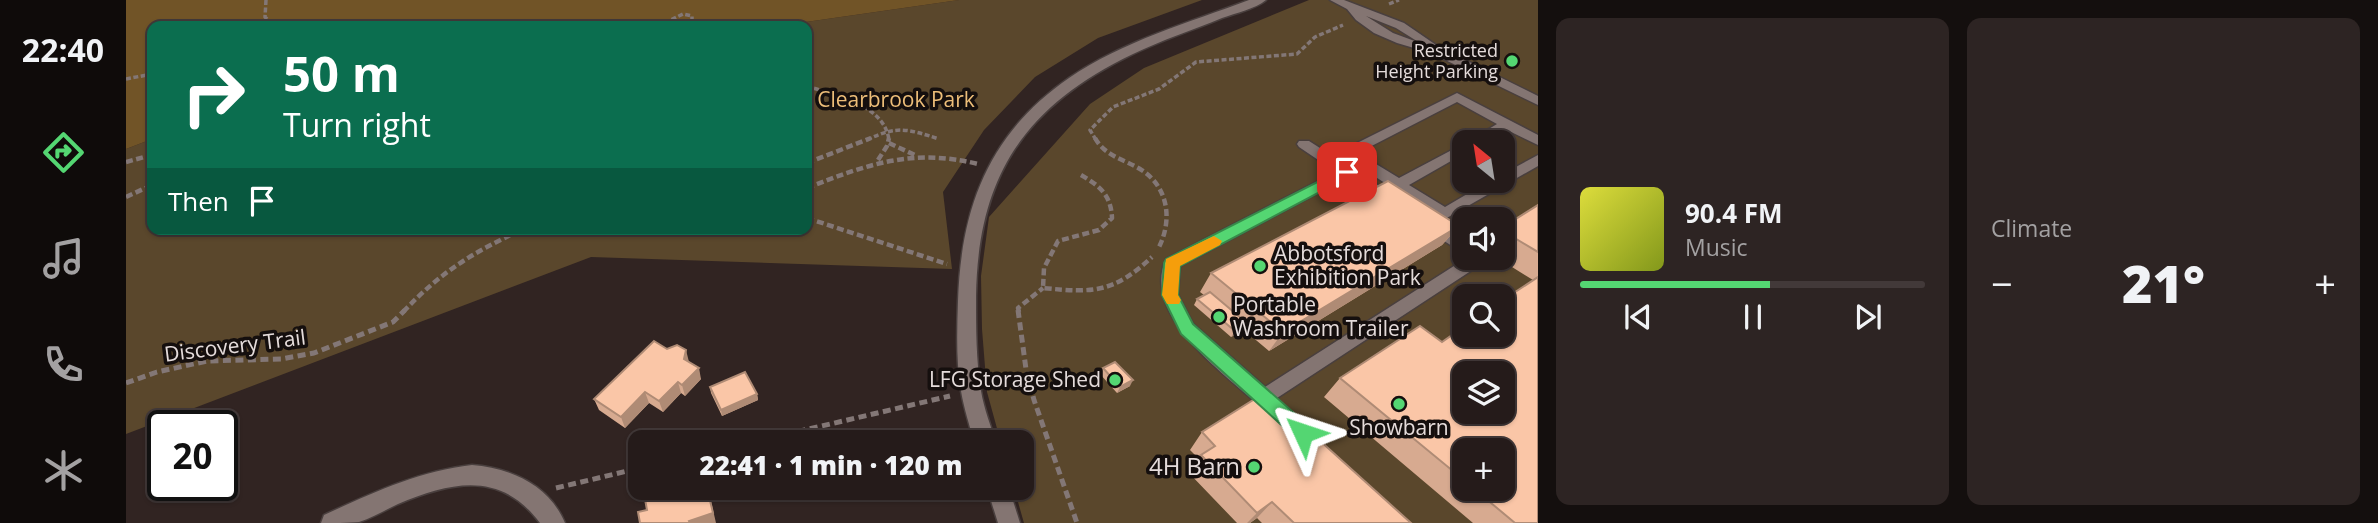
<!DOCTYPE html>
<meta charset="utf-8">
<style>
body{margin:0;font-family:"Open Sans",sans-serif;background:#2d2423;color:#f1f3f6;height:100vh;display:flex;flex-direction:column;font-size:26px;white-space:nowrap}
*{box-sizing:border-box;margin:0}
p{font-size:23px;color:#a3a1a2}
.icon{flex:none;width:38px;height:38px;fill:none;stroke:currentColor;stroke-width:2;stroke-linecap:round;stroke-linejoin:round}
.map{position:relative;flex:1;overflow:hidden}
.side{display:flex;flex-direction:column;gap:18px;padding:18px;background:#140f0e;width:840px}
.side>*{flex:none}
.banner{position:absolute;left:21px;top:21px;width:665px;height:214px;border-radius:14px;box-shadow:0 2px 5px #0004,0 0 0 2px #423939;background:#0b6e4f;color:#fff;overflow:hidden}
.needle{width:46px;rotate:330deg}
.buttons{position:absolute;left:1326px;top:130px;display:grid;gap:14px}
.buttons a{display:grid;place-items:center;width:63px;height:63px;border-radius:14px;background:#251b1a;box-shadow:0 2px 5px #0004,0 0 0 2px #423939;font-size:35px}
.speed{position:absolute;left:21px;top:410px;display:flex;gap:14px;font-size:35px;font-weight:700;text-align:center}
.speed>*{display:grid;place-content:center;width:91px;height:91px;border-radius:50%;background:#251b1a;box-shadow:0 2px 5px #0004,0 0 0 2px #423939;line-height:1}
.speed .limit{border:4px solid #111;border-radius:10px;background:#fff;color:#111}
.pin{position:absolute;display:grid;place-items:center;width:60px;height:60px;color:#fff;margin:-30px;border-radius:14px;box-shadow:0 4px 10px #0006}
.me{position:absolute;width:77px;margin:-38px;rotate:312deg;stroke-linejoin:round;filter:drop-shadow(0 0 5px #0008)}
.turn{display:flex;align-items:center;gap:24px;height:147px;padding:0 21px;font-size:32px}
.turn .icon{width:91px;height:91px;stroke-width:2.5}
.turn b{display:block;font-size:49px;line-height:60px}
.then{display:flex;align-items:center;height:66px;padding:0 21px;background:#0003;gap:14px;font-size:26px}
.big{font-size:52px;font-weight:800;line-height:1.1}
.side .tile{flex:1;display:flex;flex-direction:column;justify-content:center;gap:10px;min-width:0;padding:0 24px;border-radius:14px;background:#2d2423}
.song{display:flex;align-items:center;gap:21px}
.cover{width:84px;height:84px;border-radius:10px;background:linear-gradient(135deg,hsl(60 70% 55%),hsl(70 70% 35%))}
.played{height:7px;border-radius:4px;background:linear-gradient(90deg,#54d672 55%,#423939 55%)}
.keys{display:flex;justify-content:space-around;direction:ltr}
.heat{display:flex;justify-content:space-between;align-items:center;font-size:38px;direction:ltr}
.side .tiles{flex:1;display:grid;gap:18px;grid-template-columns:repeat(2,1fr)}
.trip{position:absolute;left:502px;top:430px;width:406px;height:70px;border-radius:14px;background:#251b1a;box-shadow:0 2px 5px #0004,0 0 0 2px #423939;font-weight:800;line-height:70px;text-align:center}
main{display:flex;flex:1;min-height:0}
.dock{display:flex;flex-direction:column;width:126px;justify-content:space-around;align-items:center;background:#0f0b0a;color:#a3a1a2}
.dock .icon{width:49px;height:49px}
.dock .active{color:#54d672}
.dock b{font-size:32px;color:#f1f3f6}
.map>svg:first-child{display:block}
</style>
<main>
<nav class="dock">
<b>22:40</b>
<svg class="icon active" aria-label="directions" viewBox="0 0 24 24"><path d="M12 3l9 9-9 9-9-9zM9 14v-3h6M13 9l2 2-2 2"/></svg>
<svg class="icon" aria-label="music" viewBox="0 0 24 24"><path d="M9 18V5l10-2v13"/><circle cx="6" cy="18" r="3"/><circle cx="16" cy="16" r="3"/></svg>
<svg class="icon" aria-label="phone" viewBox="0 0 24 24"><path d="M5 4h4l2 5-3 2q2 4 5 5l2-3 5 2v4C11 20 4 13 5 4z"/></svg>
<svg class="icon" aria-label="climate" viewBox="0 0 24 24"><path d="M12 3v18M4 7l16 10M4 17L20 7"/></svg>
</nav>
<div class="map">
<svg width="1412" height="523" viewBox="0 0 1412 523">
<rect width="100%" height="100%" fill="#312422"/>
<!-- green -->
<g fill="#5a472c" fill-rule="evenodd">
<path d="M833,0H1076L972,38L909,77L858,130L817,192L826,269L465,257L0,434V149L26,139V229H681V26H652Z"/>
<path d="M1183,0H1412V523H898L888,488H896V443H875L861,392L856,329L855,276L863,217L964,104L1018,68ZM1339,142H1377V180H1339ZM1339,219H1377V257H1339ZM1339,296H1377V334H1339ZM1339,373H1377V411H1339ZM1339,450H1377V488H1339Z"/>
</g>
<!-- forest -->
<path fill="#715427" d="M0,0H833L652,26H26V139L0,149Z"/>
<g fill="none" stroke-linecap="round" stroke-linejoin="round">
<defs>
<g id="service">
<path d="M1204,0H1218L1278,23L1313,47L1412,96V105L1305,53L1271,43L1248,33L1230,20L1221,9ZM1240,16L1270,28L1294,43L1267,33Z"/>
<path d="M1331,93L1412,135V145L1381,130L1359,142H1341L1371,124L1331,102L1232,153L1273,178L1339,143V153L1283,185L1319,207L1365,180H1377V174L1412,155V166L1319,219L1272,191L1265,194L1271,200L1269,204H1259L1220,178L1054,266L1052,295L1067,324L1139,387L1342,257H1362L1360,261L1151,398L1159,408L1157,414L1150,416L1143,414C1107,380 1013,317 1040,259L1210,172L1173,147L1171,144L1173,141H1183L1258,189L1262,185L1217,156L1215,153L1217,150Z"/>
<path d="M1307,222L1339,240V254L1302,231L1299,227L1302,223Z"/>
</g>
<path id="minor" d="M346,465C385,468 423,485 439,523H414C375,471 327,481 272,504C259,510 246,518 233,522C222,523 206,523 195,523L198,515C246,493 293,471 346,465Z"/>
<g id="tertiary">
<path d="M1123,0H1140C1129,9 1110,13 1096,18C1067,30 1036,40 1007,54C899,106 852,175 850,296C850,328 850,360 855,391C858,409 865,426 870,443H848C844,426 838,409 835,391C830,362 831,331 832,301C835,207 863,133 943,78C997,41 1062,23 1123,0Z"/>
<path d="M861,488H883L894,523H872Z"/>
</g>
</defs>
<!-- service casing -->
<use href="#service" stroke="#493f3e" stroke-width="3"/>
<!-- minor casing -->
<use href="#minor" stroke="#493f3e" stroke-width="3"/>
<!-- tertiary casing -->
<use href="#tertiary" stroke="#493f3e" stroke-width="3"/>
<!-- path-far2 -->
<g stroke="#837776" stroke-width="3.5" stroke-dasharray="5 2.5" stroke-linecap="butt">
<path d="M140,0L139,17L148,26"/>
<path d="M1263,4L1273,0"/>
<path d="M532,26L557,14L566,16V26"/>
<path d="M0,79L26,74"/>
<path d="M681,86C710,96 758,104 763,140"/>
<path d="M741,140C771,125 782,129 813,139"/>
<path d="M970,140L964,130L987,107L1033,89L1070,62L1171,54L1189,37L1217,25"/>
</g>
<!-- path-far1 -->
<g stroke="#837776" stroke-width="4.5" stroke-dasharray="7 3.5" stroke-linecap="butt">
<path d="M969,138C979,156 997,159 1014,169C1042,186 1047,219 1033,247"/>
<path d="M763,143L791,156"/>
<path d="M752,160L761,146L763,138"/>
<path d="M0,162L26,155"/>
<path d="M681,163L745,138"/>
<path d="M955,175C974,186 985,195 986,218L973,230L932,241L918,268L917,288C968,293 987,293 1026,257"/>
<path d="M681,188C742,164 787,148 852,164"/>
<path d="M0,197L26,185"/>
<path d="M681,218L821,264"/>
<path d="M277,312C316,271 346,253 397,229"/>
<path d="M893,312L892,308L917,288"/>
</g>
<!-- path -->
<g stroke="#837776" stroke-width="5" stroke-dasharray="8 4.5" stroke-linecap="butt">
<path d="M892,310L900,369L908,400L951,523"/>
<path d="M0,383L31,372L81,361L155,359L188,353L267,322L279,310"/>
<path d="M623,443L824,396"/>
<path d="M430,488L514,468"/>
</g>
<!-- service -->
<use href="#service" fill="#847572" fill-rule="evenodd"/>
<!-- minor -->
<use href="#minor" fill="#847572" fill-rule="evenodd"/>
<!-- tertiary -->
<use href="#tertiary" fill="#847572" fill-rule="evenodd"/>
</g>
<!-- wall -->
<g fill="#d7aa90" fill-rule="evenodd">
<path d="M1412,205V523H1347L1198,397L1214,378L1316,342L1407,280L1370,257H1377V227ZM1339,450L1377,488H1339Z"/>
<path d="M1333,226L1316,245L1143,351L1118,330L1105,337L1068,305L1071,299L1078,295L1074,292L1085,273Z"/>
<path d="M563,362L575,379L559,396L555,393L537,412L523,403L499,428L473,410L468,399Z"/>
<path d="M977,368L1004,386L991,393L974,374Z"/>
<path d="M584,387L631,394L632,400L596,416L585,393Z"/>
<path d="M1076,432L1285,523H1136L1131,518L1124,523H1111L1062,472L1072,458L1064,450Z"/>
</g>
<!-- shaded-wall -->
<g fill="#af8b75">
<path d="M1333,226L1316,245L1143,351L1157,332Z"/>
<path d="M1122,324L1118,330L1105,337L1109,331Z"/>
<path d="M560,350L563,362L558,359Z"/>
<path d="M573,368L575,379L559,396L556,385Z"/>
<path d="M1007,380L1004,386L991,393L994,387Z"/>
<path d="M552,382L555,393L537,412L533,401Z"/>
<path d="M519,392L523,403L499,428L495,417Z"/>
<path d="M631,394L632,400L596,416L595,410Z"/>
<path d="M582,488L590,523H564L563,521Z"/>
<path d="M1146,502L1131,518L1124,523H1121L1131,513Z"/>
</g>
<!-- building -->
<g fill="#fac6a7" stroke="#af8b75" stroke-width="2" fill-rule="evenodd">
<path d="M1262,181L1333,226L1157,332L1085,273Z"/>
<path d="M1412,205V252L1377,231V227Z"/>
<path d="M1412,277V523H1389L1347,488H1377V450H1339V481L1214,378L1294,326L1316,342L1339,326V334H1377V300ZM1339,373H1377V411H1339Z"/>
<path d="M1084,292L1122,324L1109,331L1071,299Z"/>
<path d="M528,341L541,349L551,345L560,350L558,359L573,368L556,385L552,382L533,401L519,392L495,417L468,399Z"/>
<path d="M989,362L1007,380L994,387L977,368Z"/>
<path d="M619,372L631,394L595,410L584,387Z"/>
<path d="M1140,392L1285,523H1168L1146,502L1131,513L1075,455L1089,446L1076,432Z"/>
<path d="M517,488H581L587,513L563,521L564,523H514L512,512L521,510Z"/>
</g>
<!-- route -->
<path fill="#54d672" stroke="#378b4a" stroke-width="2" d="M1221,167L1228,172L1226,175L1054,266L1052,295L1067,324L1184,427L1187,433L1184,439L1177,441L1171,439L1055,334L1036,295L1038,263L1040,259Z"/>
<!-- slow -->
<path fill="#f59e0b" d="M1088,236L1096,241L1094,245L1054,266L1052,295L1055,300L1053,304H1041L1036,295L1040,259Z"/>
<!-- markers -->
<g fill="#54d672" stroke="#150f0e" stroke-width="2.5">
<circle cx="1386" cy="61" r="7"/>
<circle cx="1134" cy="266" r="7"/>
<circle cx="1093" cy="317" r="7"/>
<circle cx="989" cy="380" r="7"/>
<circle cx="1273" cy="404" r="7"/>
<circle cx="1128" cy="467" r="7"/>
</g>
<g text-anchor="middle" stroke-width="7" stroke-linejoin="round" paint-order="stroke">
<!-- far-poi labels -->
<g font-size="18" fill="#e5dcdb" stroke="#150f0e" text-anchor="end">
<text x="1372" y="57">Restricted<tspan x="1372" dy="21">Height Parking</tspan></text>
</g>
<!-- park labels -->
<g font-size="21" fill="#edbe79" stroke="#150f0e">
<text x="770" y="107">Clearbrook Park</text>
</g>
<!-- poi labels -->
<g font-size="21" fill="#e5dcdb" stroke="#150f0e" text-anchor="start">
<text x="1148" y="261">Abbotsford<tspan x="1148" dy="24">Exhibition Park</tspan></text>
<text x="1107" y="312">Portable<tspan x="1107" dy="24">Washroom Trailer</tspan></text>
<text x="975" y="387" text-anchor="end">LFG Storage Shed</text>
<text x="1273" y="435" text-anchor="middle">Showbarn</text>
</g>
<!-- street labels -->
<g font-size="21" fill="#e5dcdb" stroke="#150f0e">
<text transform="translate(109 346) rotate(-7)" y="7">Discovery Trail</text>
</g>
<!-- near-poi labels -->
<g font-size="24" fill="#e5dcdb" stroke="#150f0e" text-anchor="end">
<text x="1114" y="475">4H Barn</text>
</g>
</g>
</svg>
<div class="buttons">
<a><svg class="needle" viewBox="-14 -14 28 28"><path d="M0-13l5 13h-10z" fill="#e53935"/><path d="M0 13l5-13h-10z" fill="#a3a1a2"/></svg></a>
<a><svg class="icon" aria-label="sound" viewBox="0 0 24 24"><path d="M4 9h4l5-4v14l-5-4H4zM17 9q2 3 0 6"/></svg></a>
<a><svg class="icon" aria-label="search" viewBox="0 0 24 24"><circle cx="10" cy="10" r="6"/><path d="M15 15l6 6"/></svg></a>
<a><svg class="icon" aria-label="layers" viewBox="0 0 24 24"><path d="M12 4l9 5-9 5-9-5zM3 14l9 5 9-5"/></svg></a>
<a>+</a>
</div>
<div class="speed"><div class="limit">20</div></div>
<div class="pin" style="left:1221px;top:172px;background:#d93025"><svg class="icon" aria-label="arrive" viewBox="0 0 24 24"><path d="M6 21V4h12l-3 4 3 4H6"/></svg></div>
<svg class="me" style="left:1177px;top:433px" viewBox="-20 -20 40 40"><path d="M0-17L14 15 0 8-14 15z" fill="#54d672" stroke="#fff" stroke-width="4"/></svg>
<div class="trip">22:41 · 1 min · 120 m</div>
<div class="banner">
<div class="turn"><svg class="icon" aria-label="right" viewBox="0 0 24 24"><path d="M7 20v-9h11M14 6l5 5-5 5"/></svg><div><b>50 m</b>Turn right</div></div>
<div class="then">Then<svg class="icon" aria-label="arrive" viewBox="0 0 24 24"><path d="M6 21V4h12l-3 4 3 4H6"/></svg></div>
</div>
</div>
<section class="side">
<div class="tiles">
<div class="tile">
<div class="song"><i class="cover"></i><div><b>90.4 FM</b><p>Music</p></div></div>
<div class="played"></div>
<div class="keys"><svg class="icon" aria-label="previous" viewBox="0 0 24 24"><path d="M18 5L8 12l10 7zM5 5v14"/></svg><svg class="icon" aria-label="pause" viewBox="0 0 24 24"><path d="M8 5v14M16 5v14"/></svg><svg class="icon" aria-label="next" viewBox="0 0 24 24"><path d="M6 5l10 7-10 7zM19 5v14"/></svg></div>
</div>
<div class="tile"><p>Climate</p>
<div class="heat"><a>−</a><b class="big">21°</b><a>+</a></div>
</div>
</div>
</section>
</main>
